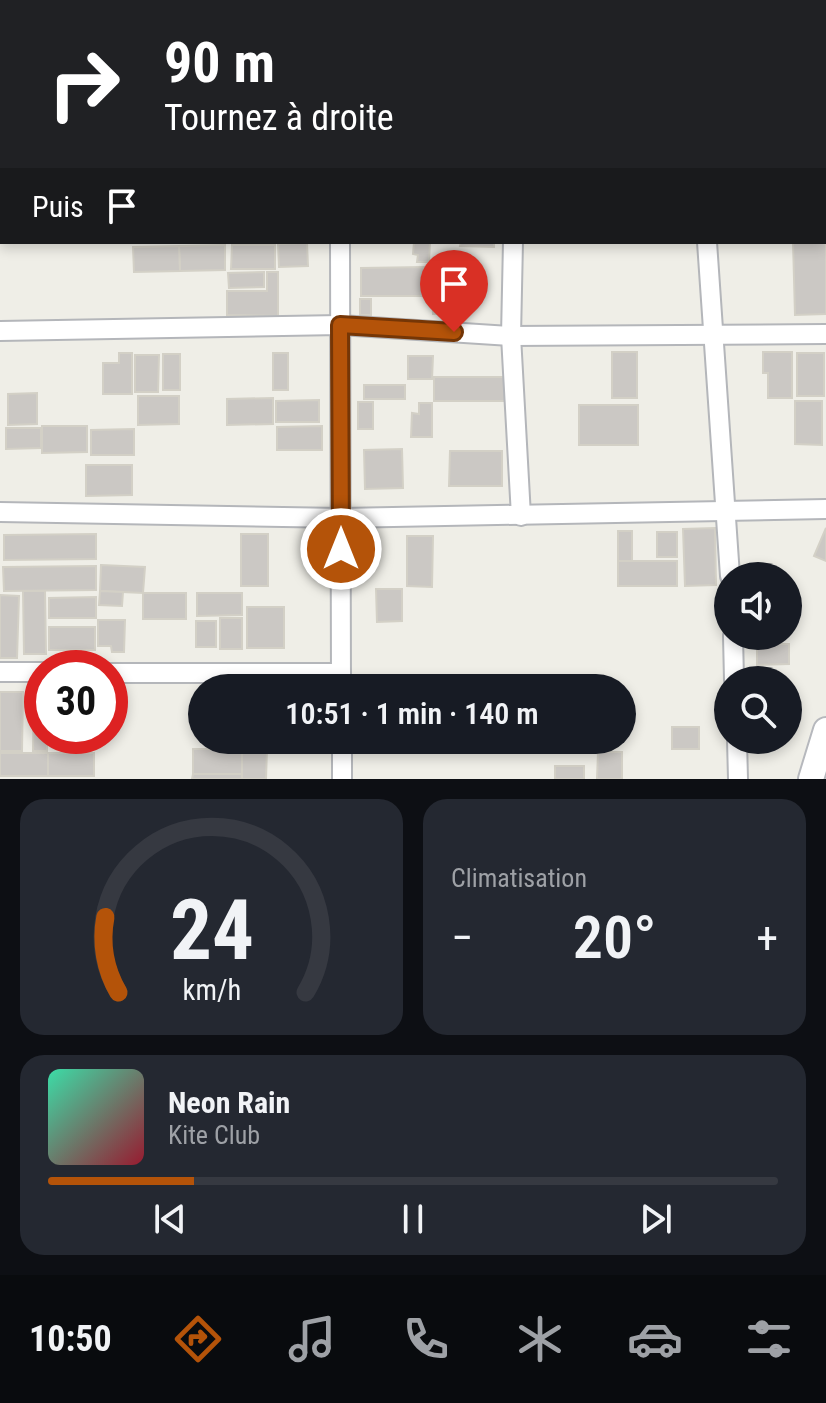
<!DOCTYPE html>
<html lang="fr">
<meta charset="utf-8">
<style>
body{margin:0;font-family:"Roboto Condensed",sans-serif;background:#242831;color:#f1f3f6;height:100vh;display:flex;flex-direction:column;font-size:30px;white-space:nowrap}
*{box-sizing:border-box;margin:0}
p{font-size:26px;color:#9ea1a6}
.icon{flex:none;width:44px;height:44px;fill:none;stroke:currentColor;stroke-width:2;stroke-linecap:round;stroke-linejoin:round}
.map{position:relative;height:779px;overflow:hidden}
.sheet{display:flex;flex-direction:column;gap:20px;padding:20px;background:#0d0f14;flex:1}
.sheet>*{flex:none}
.guide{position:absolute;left:0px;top:0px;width:826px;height:244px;box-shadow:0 4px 12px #0003;background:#202124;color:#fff;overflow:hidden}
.fabs{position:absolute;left:714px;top:562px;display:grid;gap:16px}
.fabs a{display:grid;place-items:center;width:88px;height:88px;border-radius:50%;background:#171b24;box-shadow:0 4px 12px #0003;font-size:40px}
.speed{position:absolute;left:24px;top:650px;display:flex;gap:16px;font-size:40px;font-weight:700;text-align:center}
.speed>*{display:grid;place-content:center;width:104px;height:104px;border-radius:50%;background:#171b24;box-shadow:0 4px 12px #0003;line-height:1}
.speed .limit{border:12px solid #d22;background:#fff;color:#111}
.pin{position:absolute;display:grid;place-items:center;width:68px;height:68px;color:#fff;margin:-82px -34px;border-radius:50% 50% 50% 0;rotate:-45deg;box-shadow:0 0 8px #0007}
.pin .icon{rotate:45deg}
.me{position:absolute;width:88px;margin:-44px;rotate:0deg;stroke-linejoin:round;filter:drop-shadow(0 0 6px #0008)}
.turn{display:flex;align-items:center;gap:28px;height:168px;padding:0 32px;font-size:36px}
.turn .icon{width:104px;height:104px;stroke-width:2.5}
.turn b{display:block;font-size:56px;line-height:68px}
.then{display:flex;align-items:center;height:76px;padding:0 32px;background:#0003;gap:16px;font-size:30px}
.big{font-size:60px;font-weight:600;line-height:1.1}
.sheet .widget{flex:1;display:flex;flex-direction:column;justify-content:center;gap:12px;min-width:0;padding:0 28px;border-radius:24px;background:#242831}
.sheet .dial{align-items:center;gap:0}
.dial svg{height:208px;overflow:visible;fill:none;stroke:#363941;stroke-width:7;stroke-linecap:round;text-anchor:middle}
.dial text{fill:#f1f3f6;stroke:none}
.song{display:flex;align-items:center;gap:24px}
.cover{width:96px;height:96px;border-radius:12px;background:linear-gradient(135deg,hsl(160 70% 55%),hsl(350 70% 35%))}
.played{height:8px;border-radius:4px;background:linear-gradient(90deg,#b45309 20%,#363941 20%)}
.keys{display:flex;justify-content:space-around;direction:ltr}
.heat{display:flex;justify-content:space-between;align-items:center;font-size:44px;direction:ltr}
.sheet .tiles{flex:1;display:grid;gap:20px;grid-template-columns:1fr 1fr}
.widget:last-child{grid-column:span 2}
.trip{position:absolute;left:188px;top:674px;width:448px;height:80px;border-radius:40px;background:#171b24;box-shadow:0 4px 12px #0003;font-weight:600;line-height:80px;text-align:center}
.dock{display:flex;height:128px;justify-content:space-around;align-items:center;background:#090b0e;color:#9ea1a6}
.dock .icon{width:56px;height:56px}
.dock .active{color:#b45309}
.dock b{font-size:36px;color:#f1f3f6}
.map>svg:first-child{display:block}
</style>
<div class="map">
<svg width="826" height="779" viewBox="0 0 826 779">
<rect width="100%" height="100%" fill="#efeee7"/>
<!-- building -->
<g fill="#cbc8c4" stroke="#d3d0c6" stroke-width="2">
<path d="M824,216H826V314L795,315L793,242H824Z"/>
<path d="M414,242H430L429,262H417L418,255L413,254Z"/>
<path d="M461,242H494V247L460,246Z"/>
<path d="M307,243L308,266L279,267L278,244Z"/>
<path d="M225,245V270L180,271L179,246Z"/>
<path d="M232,245H275V269H231Z"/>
<path d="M179,246L180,271L134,272L133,247Z"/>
<path d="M424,267V296H361V268Z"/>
<path d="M264,272V287L229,288L228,273Z"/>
<path d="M267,272H278V316L227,315V291H267Z"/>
<path d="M460,285L461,313L433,314L432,287Z"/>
<rect x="360" y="299" width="11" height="16"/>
<rect x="612" y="352" width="25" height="46"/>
<path d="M763,352H792V398H768V373H763Z"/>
<path d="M119,353H132V394H103V363H119Z"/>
<rect x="273" y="353" width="15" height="37"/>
<rect x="797" y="353" width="27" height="43"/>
<rect x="163" y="354" width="17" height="36"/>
<path d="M135,355H159L158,392H135Z"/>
<path d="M408,356H433L432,379H408Z"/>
<rect x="434" y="377" width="71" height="24"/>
<rect x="364" y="385" width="41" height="14"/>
<path d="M37,393V424L8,425V394Z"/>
<path d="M138,396H179V424L138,425Z"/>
<path d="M273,398V424L227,425V399Z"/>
<path d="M319,400V422H276V401Z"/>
<path d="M795,401H822V445L795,444Z"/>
<rect x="358" y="402" width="15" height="27"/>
<path d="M419,403H432V437H411L412,413L419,414Z"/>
<rect x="579" y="405" width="59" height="40"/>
<path d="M42,426H87V452L42,453Z"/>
<path d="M322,426V450H277V427Z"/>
<path d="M6,428H41V448L6,449Z"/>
<path d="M134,429V455H91V430Z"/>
<path d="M402,449L403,488L365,489L364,450Z"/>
<path d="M450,451H502V486H449Z"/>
<path d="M86,465H132V495L86,496Z"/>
<path d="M715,528L716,585L685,586L683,529Z"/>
<path d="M826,528V561L814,556Z"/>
<rect x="618" y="531" width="14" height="30"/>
<rect x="657" y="532" width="20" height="25"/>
<path d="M96,534V559L4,560V535Z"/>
<rect x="241" y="534" width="27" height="52"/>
<path d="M407,536H433L432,587L407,586Z"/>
<rect x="618" y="561" width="59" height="25"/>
<path d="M101,565L145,567L143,593L100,591Z"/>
<path d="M96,566V590L4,591L3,567Z"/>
<path d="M376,589H402V621L377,622Z"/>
<path d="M23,591H45L46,654H24Z"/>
<path d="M100,591L123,592L122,606L99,605Z"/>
<rect x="143" y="593" width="43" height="26"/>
<path d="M197,593H242V615L197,616Z"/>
<path d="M0,595L19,596L17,658H0Z"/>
<path d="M96,597V618H49V598Z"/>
<rect x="247" y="607" width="37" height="41"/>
<rect x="220" y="618" width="22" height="31"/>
<path d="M98,620H125L124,652H112L111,646H98Z"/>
<rect x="196" y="621" width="20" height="26"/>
<rect x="49" y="627" width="46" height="23"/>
<path d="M757,644H789V664L757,665Z"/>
<path d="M0,692H23L22,751H0Z"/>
<path d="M34,695H42V736H47V751H33Z"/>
<rect x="672" y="727" width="27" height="22"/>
<path d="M241,740H326V745L241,747Z"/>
<path d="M545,740H572V753H544Z"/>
<rect x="193" y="749" width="49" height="25"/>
<path d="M242,749H267L266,779H242Z"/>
<path d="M598,752H622V779H597Z"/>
<rect x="0" y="753" width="48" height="23"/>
<rect x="48" y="753" width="46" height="23"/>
<rect x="555" y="766" width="29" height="13"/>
<path d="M193,774H242V779H192Z"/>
</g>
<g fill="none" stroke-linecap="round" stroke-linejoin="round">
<defs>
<g id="street">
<path d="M340,0V2"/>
<path d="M514,2V0"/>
<path d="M699,2V0"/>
<path d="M824,151H826"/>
<path d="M0,162H2"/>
<path d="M340,242L341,688"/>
<path d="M513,242L511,336L521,516"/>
<path d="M707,242L730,576"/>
<path d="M0,331L340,325L511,336L826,334"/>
<path d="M0,512L341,518L826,509"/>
<path d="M733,636L734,680"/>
<path d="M0,672H42"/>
<path d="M110,673H341"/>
<path d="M342,740V779"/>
<path d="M737,740L738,779"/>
</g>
<path id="secondary" d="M811,779L826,730"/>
</defs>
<!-- street casing -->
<use href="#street" stroke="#b4b6ba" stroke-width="22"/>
<!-- secondary casing -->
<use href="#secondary" stroke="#b6b8bd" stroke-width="28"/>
<!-- street -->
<use href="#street" stroke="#fff" stroke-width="18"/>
<!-- secondary -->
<use href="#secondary" stroke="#fff" stroke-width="24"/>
</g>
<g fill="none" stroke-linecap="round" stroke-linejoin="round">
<defs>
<path id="route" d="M341,549L340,325L454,332"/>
</defs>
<!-- route casing -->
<use href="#route" stroke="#753606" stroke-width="20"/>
<!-- route -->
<use href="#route" stroke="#b45309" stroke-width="14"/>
</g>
</svg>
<div class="fabs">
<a><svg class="icon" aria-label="sound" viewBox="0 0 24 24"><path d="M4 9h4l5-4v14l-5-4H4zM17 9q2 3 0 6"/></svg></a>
<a><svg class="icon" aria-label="search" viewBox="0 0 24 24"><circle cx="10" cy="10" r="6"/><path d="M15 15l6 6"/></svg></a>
</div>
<div class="speed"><div class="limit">30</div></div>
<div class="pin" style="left:454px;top:332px;background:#d93025"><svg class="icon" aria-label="arrive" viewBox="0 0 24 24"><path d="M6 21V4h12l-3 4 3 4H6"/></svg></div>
<svg class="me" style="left:341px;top:549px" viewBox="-20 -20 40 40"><circle r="17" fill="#b45309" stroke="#fff" stroke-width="3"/><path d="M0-11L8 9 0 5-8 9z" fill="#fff"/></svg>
<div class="trip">10:51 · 1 min · 140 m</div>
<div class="guide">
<div class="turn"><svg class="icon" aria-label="right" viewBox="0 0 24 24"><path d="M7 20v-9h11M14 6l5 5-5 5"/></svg><div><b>90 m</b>Tournez à droite</div></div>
<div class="then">Puis<svg class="icon" aria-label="arrive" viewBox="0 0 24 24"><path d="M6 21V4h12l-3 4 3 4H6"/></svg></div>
</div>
</div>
<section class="sheet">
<div class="tiles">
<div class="widget dial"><svg viewBox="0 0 100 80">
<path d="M14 69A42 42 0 1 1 86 69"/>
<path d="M14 69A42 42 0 0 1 9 40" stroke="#b45309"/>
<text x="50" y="56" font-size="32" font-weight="700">24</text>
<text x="50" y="72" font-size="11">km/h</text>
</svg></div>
<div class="widget"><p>Climatisation</p>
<div class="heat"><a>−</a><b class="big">20°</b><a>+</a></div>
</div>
<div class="widget">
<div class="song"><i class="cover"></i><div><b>Neon Rain</b><p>Kite Club</p></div></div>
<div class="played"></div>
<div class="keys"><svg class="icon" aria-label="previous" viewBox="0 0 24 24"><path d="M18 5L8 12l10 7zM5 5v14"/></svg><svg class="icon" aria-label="pause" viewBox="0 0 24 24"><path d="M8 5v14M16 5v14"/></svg><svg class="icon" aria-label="next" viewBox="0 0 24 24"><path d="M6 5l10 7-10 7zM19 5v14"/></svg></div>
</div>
</div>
</section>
<nav class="dock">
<b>10:50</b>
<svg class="icon active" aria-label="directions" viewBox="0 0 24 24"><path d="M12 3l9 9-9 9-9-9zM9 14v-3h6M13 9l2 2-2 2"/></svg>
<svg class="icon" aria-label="music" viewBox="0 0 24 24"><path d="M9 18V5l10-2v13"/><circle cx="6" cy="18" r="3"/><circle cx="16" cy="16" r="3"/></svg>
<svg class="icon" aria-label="phone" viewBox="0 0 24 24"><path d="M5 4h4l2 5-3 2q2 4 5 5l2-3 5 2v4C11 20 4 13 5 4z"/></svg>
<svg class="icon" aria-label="climate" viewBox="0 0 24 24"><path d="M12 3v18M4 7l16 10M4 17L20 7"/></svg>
<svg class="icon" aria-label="car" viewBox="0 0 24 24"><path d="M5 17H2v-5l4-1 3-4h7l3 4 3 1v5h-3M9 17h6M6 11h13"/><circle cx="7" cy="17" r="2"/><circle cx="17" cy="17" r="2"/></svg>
<svg class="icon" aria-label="filters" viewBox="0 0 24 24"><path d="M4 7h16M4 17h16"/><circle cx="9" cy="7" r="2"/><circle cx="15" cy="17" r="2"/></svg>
</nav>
